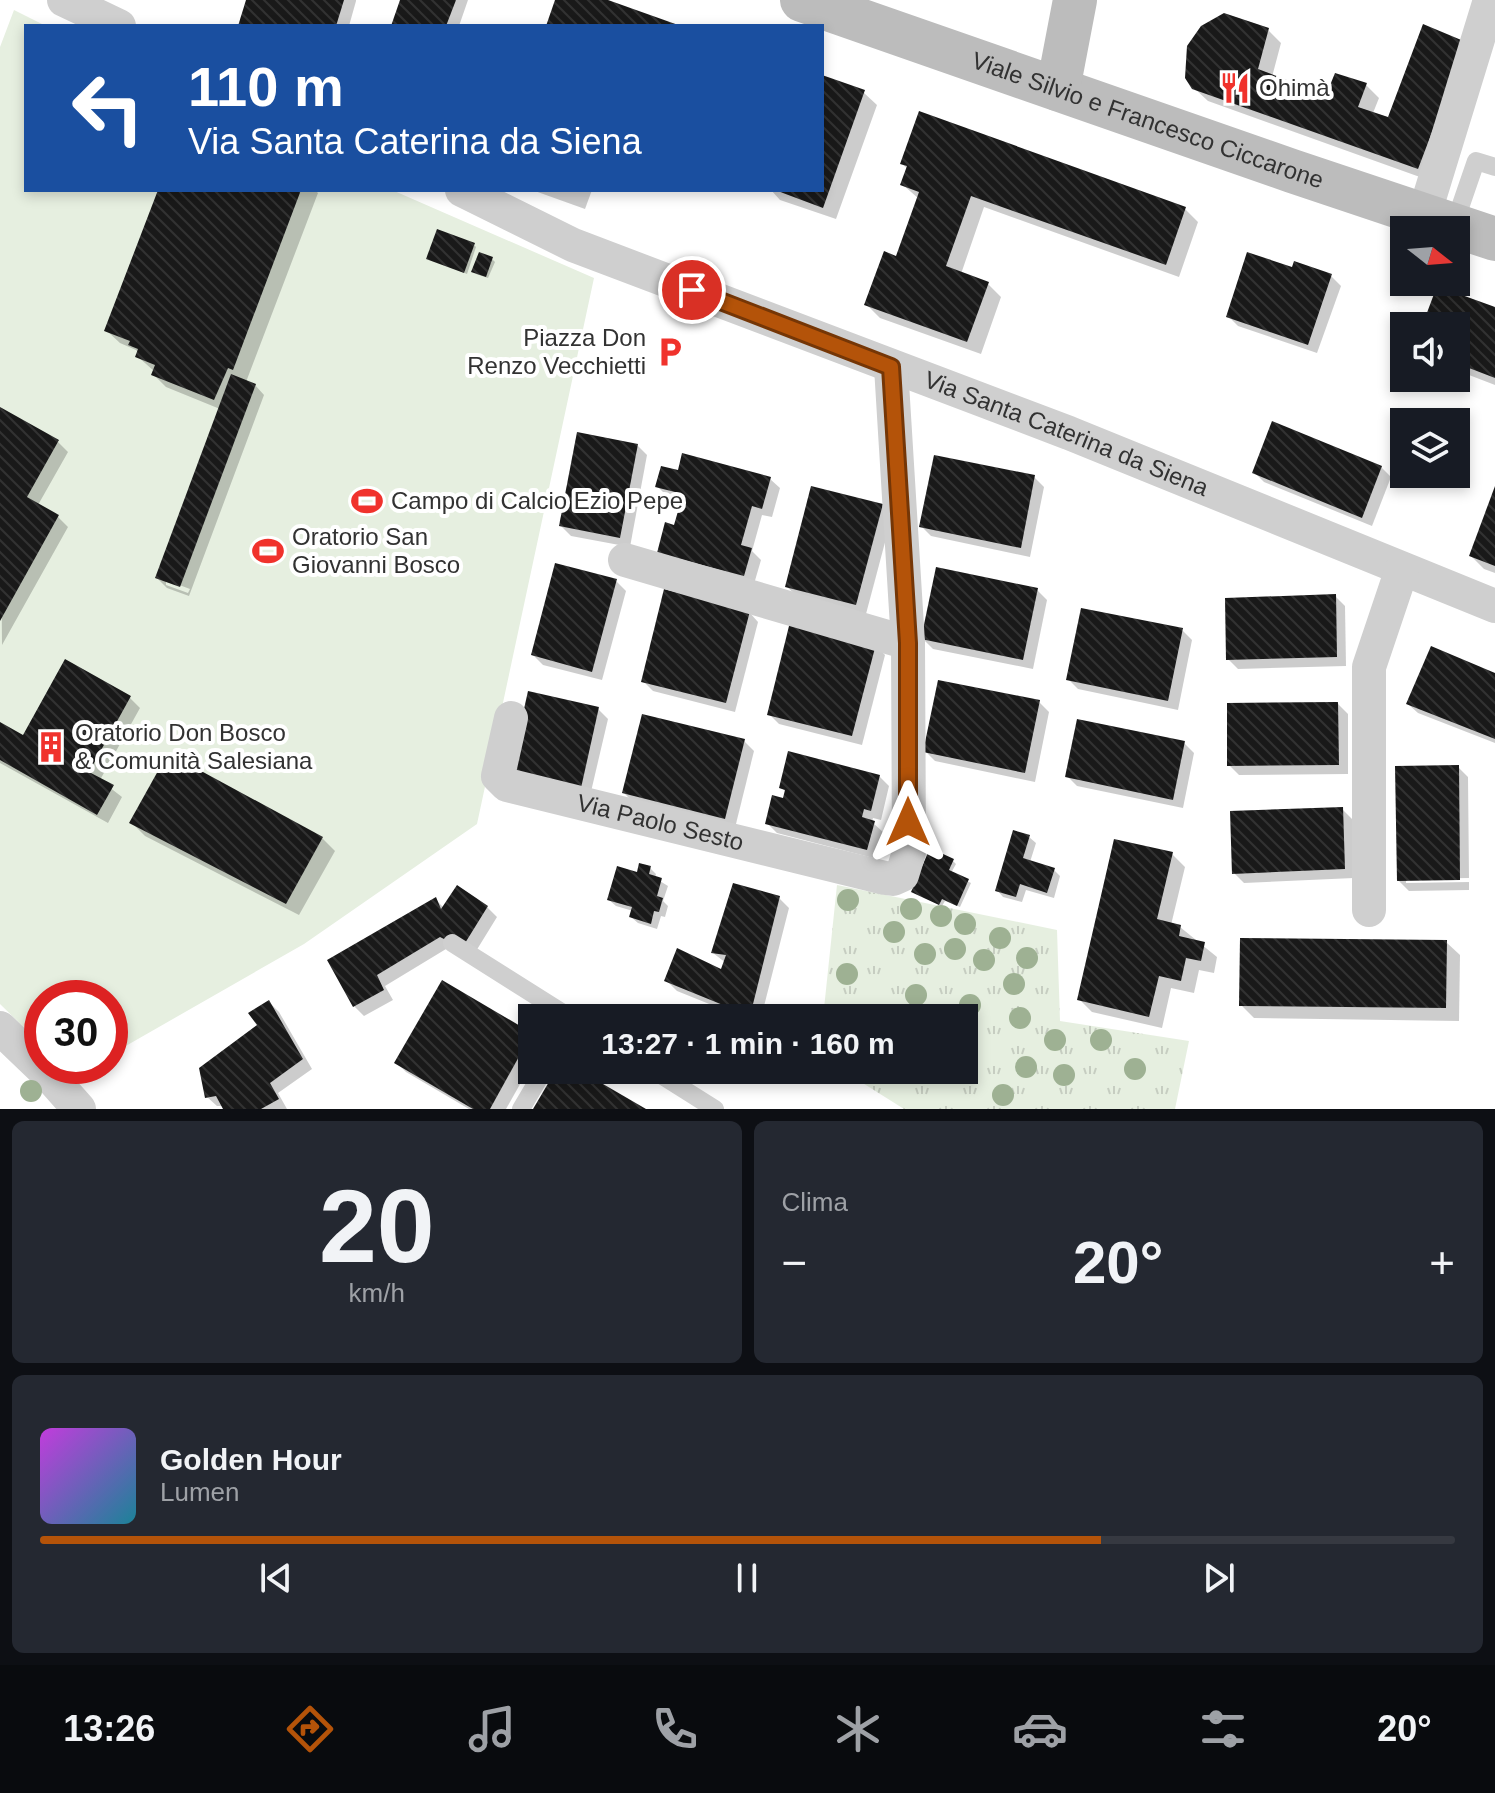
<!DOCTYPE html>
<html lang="it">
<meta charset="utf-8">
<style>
body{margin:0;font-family:Arial,sans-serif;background:#242831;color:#f1f3f6;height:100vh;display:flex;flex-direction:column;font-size:30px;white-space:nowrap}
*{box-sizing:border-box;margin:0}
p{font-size:26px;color:#9ea1a6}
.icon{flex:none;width:44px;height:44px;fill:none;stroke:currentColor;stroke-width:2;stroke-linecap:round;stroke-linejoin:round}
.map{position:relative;height:1109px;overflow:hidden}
.side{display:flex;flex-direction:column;gap:12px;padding:12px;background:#0d0f14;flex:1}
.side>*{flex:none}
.top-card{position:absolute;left:24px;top:24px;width:800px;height:168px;border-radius:0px;box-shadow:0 4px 12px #0003;background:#1a4fa0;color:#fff;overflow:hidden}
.needle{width:52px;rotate:107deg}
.fabs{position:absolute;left:1390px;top:216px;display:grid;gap:16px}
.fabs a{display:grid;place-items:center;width:80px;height:80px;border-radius:0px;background:#171b24;box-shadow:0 4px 12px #0003;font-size:40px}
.speed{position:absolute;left:24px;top:980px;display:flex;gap:16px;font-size:40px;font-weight:700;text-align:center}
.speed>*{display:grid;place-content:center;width:104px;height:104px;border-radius:50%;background:#171b24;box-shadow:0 4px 12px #0003;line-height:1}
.speed .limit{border:12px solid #d22;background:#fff;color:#111}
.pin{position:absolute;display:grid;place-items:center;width:68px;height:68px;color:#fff;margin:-34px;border:4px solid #fff;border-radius:50%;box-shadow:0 2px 8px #0007}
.me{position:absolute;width:88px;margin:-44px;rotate:0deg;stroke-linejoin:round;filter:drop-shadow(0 0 6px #0008)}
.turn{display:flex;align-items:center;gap:28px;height:168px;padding:0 32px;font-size:36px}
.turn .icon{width:104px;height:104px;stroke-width:2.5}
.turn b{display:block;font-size:56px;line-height:68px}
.big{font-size:60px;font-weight:600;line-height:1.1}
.side .tile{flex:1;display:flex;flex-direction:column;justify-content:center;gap:12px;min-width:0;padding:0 28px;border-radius:12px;background:#242831}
.side .dial{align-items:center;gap:0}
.dial b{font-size:104px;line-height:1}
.song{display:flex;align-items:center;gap:24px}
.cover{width:96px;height:96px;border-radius:12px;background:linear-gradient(135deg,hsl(290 70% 55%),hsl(190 70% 35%))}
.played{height:8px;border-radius:4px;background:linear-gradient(90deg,#b45309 75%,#363941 75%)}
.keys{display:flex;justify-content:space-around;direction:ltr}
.heat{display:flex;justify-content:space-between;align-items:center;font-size:44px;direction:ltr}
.side .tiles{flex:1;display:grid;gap:12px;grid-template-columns:1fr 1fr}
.tile:last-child{grid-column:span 2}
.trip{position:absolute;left:518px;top:1004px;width:460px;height:80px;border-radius:0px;background:#171b24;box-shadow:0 4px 12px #0003;font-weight:600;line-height:80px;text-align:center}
.tabs{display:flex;height:128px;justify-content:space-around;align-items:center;background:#090b0e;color:#9ea1a6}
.tabs .icon{width:56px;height:56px}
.tabs .on{color:#b45309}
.tabs b{font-size:36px;color:#f1f3f6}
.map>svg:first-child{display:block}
</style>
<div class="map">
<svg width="1495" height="1109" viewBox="0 0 1495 1109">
<defs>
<pattern id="grass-tufts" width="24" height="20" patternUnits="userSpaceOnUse" patternTransform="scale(2)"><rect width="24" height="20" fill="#e6efe0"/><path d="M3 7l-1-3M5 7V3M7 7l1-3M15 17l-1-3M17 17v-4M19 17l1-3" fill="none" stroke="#c6cdc1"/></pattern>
<pattern id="building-back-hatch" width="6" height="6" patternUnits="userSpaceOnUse" patternTransform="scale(2)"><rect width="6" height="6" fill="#191919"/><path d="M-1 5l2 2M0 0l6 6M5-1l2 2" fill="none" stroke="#323232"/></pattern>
</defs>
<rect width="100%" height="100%" fill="#fff"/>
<!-- grass -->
<path fill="url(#grass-tufts)" d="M837,885L1057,930L1060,1021L1189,1041L1175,1109H904L842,1070H964V1018H823Z"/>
<!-- pitch -->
<path fill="#e6efe0" d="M14,10L46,26H26V190H392L594,278L477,824L304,944L110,1055V998H42V1045L0,1004V47Z"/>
<!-- shadow -->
<g fill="#0003" fill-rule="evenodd">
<path d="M249,0H356V1L349,26H240Z"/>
<path d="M402,0H468L459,26H393Z"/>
<path d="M1268,30L1281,43L1272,77L1327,98L1366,85L1379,98L1373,113L1389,119L1465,44L1431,181L1208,101L1194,88Z"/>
<path d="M822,77L863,92L877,105L836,219L780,200L771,190H822Z"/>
<path d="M902,164L1185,209L1198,222L1179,277L984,207L961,274L988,284L1001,297L981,354L880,318L867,305L897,258L919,199L902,184L908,169Z"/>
<path d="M160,190H315L318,193L246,382L255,385L264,395L189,596L167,588L157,578L220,409L166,387L153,374L154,371L137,356L139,353L136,350L120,343L106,330ZM166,580L190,589L188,593L166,585Z"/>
<path d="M532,190H592L585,209Z"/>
<path d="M474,245L476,247L467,274L428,258Z"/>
<path d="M492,259L495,262L488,278L476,274Z"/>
<path d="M1293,270L1331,276L1341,286L1317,353L1238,326L1228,316Z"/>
<path d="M1495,309V385L1456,370V326H1424Z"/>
<path d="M0,410L58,442L68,452L38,505L58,517L68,527L2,645Z"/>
<path d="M637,445L647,455L630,547L571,536L561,526Z"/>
<path d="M1381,467L1391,477L1372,526L1264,482L1254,472Z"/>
<path d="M679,472L770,479L780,488L772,517L762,515L752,551L761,560L754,584L670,562L683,500L667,496L657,486Z"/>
<path d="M1034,477L1044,487L1030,557L931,536L921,526Z"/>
<path d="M1495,491V573L1484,569L1471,556Z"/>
<path d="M882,506L892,516L866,614L797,596L787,587Z"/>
<path d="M616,581L626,591L602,680L543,665L533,655Z"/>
<path d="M1037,590L1047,600L1033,669L933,649L923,639Z"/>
<path d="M1335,596L1345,606L1346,666L1238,669L1228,659Z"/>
<path d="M749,612L758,622L735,712L653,691L643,681Z"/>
<path d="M1182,630L1192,640L1178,710L1078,689L1068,679Z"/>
<path d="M875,645L885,655L862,745L779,724L769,714Z"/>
<path d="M66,662L130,698L140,708L100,780L122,797L108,823L0,763V724L24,738Z"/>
<path d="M1495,675V743L1418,713L1408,704Z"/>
<path d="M1039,702L1049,712L1035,782L935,761L925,751Z"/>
<path d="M1338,704L1348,714V774L1239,775L1229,765Z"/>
<path d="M598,709L608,719L590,796L522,781Z"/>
<path d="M744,741L754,751L735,828L634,803L624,793Z"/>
<path d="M1184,743L1194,753L1183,808L1077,786L1067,776Z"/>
<path d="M1458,767L1468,777L1469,878L1406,879V883L1469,882V890L1409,891L1399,881Z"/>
<path d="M879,776L889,786L881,820L873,818L872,822L884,833L877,859L777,833L767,823L787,793L781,787Z"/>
<path d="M1342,809L1352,819L1354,878L1244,883L1234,873Z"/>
<path d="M132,823L322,838L335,851L299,915L145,836Z"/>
<path d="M1029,837L1036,843L1030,862L1054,870L1060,876L1054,898L1026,890L1022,902L1003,897L997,890Z"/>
<path d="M1172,854L1185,867L1171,925L1180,927L1217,957L1214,973L1199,970L1194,993L1171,988L1162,1028L1092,1012L1079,999Z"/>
<path d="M953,861L956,864L951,873L971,883L960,907L945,901L942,906L913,892Z"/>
<path d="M650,868L656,874L655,878L668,886L663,901L668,906L665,917L661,916L657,929L638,923L631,917L633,911L616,906L609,900Z"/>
<path d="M779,898L789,908L761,1018H744L677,991L667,981L722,972L726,963L713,953Z"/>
<path d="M436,900L444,908L487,907L497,917L473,956L451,946L385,986L393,1000L364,1016L354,1006L330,961Z"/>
<path d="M1446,942L1460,955L1459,1021L1254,1018L1241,1005Z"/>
<path d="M442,983L532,1036V1063L506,1109H469L406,1072L396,1062Z"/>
<path d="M269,1002L279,1012L312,1069L278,1093L287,1109H225L223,1106H217L207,1097L260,1026Z"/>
</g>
<!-- building -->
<g fill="url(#building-back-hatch)">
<path d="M246,0H344L336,26H238Z"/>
<path d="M400,0H456L446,26H391Z"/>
<path d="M555,0H608L681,26H546Z"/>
<path d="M1224,13L1269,28L1258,69L1326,95L1335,73L1367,83L1358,107L1388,117L1423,24L1466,42L1418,169L1192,89L1185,78L1187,46L1201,26Z"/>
<path d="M822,75L865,90L823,208L775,190H822Z"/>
<path d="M919,111L1186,207L1166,265L971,196L946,266L989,282L967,342L864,305L884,251L896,256L919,192L900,185L907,166L900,164Z"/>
<path d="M158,190H301L233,370L228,368L214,400L151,375L155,365L135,357L138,349L128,345L130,341L104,331Z"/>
<path d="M437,229L475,243L464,273L426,259Z"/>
<path d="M479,252L493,257L486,277L471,272Z"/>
<path d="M1247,252L1292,267L1294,261L1332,274L1308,345L1226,317Z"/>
<path d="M1437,286L1495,307V378L1456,363V326H1422Z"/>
<path d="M231,374L256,384L180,587L155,578Z"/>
<path d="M0,407L59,440L27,497L59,515L0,621Z"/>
<path d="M1272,421L1382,466L1362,518L1252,473Z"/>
<path d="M577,432L638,444L620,538L559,526Z"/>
<path d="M682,453L771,477L762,509L752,506L741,545L752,548L744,576L657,553L665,522L674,525L683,494L655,487L661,466L678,470Z"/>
<path d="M934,455L1035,475L1021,548L919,527Z"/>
<path d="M811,486L883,504L856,605L785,587Z"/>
<path d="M1495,486V566L1469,556Z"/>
<path d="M555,563L617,579L592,672L531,655Z"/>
<path d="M936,567L1038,588L1023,660L921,639Z"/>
<path d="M664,589L750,611L726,703L641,682Z"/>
<path d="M1336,594L1337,657L1226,660L1225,598Z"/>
<path d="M1081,608L1183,628L1168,701L1066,680Z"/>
<path d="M790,622L876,644L852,736L767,715Z"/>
<path d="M1431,646L1495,673V739L1406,704Z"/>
<path d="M65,659L131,696L89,772L114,785L97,815L0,760V722L23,735Z"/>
<path d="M938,680L1040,700L1025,773L923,752Z"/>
<path d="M528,691L599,707L581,788L510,772Z"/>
<path d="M1338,702L1339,765L1227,766V703Z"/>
<path d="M642,714L745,739L725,819L622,793Z"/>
<path d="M1077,719L1185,741L1173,800L1065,777Z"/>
<path d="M788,751L880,775L871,811L864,809L862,817L875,821L867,850L765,824L772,795L783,798L785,790L779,788Z"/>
<path d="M168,753L323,837L286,904L129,823Z"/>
<path d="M1459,765L1460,880L1397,881L1395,766Z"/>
<path d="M1343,807L1345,869L1232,874L1230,811Z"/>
<path d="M1013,830L1030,835L1023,858L1055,868L1047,893L1020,884L1016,897L995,891Z"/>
<path d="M1114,839L1173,852L1157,919L1181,925L1179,936L1205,942L1201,961L1186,958L1181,981L1159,976L1149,1017L1077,1000Z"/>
<path d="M930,848L954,859L949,870L969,879L957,906L942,899L939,905L911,892Z"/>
<path d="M639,863L651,866L649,874L662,878L657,896L663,898L659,912L654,911L651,924L629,917L632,907L607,900L617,866L637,872Z"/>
<path d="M733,883L780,896L750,1016L664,981L677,948L721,969L726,955L711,953Z"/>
<path d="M457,885L488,906L462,948L440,937L377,975L384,990L353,1007L327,960L436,897L441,909Z"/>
<path d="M1240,938L1447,940L1446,1008L1239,1006Z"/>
<path d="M442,980L532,1033L490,1109H473L394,1063Z"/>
<path d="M269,1000L303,1059L270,1083L279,1099L261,1109H223L216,1096L205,1098L199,1068L257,1025L248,1013Z"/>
<path d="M556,1070H579L646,1109H533Z"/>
</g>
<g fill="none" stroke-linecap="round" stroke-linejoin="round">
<!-- lane -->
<g stroke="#cfcfcf" stroke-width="18">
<path d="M1454,225L1476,161L1495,167"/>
<path d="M452,943L571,1018"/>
<path d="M653,1070L715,1109"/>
<path d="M521,1109L544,1070"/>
</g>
<!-- street -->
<g stroke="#cfcfcf" stroke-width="34">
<path d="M64,0L119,26"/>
<path id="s1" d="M462,190L573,245L1069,433L1495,606"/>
<path d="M1424,215L1490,0"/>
<path d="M625,560L908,643"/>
<path id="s2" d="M511,718L498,776L507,785L885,878L893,879L902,875L909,852L908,643L891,367"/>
<path d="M1369,910V667L1402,569"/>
<path d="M0,1028L48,1074L79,1109"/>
</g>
<!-- secondary -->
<g stroke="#bcbcbc" stroke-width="44">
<path id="s3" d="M802,0L1292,171L1495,239"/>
<path d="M1058,89L1075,0"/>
</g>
</g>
<!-- trees -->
<g fill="#9eb193">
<circle cx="848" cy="900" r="11"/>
<circle cx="911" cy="909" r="11"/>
<circle cx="941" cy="916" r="11"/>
<circle cx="965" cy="924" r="11"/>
<circle cx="894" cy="932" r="11"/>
<circle cx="1000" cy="938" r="11"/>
<circle cx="955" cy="949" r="11"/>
<circle cx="925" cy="954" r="11"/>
<circle cx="1027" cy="958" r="11"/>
<circle cx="984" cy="960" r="11"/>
<circle cx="847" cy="974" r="11"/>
<circle cx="1014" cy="984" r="11"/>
<circle cx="916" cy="995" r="11"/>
<circle cx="970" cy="1005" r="11"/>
<circle cx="1020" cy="1018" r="11"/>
<circle cx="1055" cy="1040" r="11"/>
<circle cx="1101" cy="1040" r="11"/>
<circle cx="1026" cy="1067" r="11"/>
<circle cx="1135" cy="1069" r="11"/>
<circle cx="1064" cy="1075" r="11"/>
<circle cx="31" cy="1091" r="11"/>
<circle cx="1003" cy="1095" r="11"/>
</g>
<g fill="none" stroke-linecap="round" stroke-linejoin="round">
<defs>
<path id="route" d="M692,290L891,367L908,643V822"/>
</defs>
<!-- route casing -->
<use href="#route" stroke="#753606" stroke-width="20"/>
<!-- route -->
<use href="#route" stroke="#b45309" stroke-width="14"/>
</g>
<!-- icons -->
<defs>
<symbol id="restaurant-bare" viewBox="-9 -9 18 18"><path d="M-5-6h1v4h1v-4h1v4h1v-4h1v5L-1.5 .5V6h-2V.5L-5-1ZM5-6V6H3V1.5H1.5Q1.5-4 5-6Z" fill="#f0322c" stroke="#fff" stroke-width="2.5" paint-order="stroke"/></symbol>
<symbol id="parking-bare" viewBox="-9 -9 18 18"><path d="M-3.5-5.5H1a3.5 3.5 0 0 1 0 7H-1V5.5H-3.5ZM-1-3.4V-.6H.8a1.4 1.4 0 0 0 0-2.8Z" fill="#f0322c" stroke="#fff" stroke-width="2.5" paint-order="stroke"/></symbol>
<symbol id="stadium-bare" viewBox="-9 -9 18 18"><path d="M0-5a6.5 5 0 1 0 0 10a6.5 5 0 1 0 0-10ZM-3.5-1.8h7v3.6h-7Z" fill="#f0322c" stroke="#fff" stroke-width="2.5" paint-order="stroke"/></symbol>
<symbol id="building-bare" viewBox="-9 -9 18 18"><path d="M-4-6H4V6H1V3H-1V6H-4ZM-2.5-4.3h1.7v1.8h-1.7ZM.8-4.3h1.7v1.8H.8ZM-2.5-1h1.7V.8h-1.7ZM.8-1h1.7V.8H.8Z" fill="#f0322c" stroke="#fff" stroke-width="2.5" paint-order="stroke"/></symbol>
</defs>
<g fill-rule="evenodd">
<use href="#restaurant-bare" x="1213" y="66" width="44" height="44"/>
<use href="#parking-bare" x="648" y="330" width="44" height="44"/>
<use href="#stadium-bare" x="345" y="479" width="44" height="44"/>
<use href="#stadium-bare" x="246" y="529" width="44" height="44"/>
<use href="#building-bare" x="29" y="725" width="44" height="44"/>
</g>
<g text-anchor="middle" stroke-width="8" stroke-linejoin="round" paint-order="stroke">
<!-- poi labels -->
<g font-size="24" fill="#323232" stroke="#fff" text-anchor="start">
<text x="1259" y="96">Ohimà</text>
<text x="646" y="346" text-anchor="end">Piazza Don<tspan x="646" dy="28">Renzo Vecchietti</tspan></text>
<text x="391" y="509">Campo di Calcio Ezio Pepe</text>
<text x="292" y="545">Oratorio San<tspan x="292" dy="28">Giovanni Bosco</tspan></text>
<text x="75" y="741">Oratorio Don Bosco<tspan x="75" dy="28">&amp; Comunità Salesiana</tspan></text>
</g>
<!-- street labels -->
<g font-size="24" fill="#323232" stroke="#fff">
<text dy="8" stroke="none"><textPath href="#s3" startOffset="366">Viale Silvio e Francesco Ciccarone</textPath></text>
<text dy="8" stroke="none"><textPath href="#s1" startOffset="652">Via Santa Caterina da Siena</textPath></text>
<text dy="8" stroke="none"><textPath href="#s2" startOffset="230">Via Paolo Sesto</textPath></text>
</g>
</g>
</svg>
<div class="fabs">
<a><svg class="needle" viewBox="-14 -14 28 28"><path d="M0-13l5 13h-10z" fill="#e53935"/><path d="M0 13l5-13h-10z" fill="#9ea1a6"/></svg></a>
<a><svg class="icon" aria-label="sound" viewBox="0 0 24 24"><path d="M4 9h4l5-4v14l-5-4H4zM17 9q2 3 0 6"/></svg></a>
<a><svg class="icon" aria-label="layers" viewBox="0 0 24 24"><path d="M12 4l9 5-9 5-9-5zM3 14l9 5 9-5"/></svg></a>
</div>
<div class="speed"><div class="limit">30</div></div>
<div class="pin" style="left:692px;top:290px;background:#d93025"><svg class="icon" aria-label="arrive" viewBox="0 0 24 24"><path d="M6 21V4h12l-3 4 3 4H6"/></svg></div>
<svg class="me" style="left:908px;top:822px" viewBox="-20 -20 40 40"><path d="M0-17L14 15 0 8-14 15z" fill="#b45309" stroke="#fff" stroke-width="4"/></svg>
<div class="trip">13:27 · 1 min · 160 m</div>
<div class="top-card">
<div class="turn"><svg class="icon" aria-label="left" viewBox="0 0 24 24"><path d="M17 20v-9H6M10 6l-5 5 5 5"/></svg><div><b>110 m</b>Via Santa Caterina da Siena</div></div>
</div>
</div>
<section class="side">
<div class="tiles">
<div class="tile dial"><b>20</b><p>km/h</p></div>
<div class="tile"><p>Clima</p>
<div class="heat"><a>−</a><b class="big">20°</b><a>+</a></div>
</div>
<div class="tile">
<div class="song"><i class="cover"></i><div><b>Golden Hour</b><p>Lumen</p></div></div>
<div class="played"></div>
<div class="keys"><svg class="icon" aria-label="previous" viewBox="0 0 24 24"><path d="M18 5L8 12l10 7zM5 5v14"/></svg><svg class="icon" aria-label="pause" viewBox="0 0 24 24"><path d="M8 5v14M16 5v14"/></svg><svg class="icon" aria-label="next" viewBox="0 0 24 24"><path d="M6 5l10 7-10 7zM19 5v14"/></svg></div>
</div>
</div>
</section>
<nav class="tabs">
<b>13:26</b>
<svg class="icon on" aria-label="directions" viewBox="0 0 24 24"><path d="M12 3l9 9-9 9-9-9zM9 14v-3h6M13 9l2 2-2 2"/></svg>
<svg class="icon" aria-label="music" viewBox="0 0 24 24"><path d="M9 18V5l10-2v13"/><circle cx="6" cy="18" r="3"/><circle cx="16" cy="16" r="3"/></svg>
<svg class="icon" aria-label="phone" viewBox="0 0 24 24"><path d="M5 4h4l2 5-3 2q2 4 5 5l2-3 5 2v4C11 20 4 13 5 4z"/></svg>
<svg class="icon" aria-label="climate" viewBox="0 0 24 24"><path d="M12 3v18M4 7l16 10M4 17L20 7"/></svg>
<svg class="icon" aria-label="car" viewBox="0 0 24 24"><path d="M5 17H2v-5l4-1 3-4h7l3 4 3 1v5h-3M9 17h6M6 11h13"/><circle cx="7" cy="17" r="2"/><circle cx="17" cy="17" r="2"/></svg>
<svg class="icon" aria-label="filters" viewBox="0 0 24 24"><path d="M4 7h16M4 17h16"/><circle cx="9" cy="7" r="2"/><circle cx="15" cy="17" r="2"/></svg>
<b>20°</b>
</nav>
